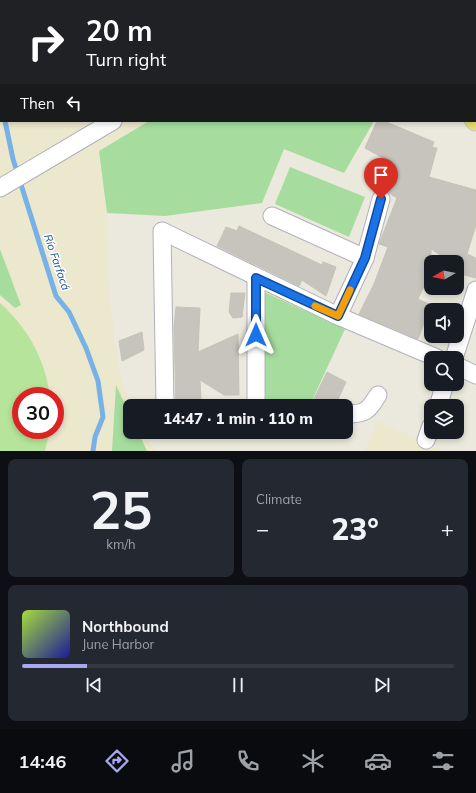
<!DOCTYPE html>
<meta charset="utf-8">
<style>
body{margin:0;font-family:Mulish,sans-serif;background:#242831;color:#f1f3f6;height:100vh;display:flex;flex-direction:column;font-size:15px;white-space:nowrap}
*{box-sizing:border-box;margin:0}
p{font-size:13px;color:#9ea1a6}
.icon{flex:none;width:22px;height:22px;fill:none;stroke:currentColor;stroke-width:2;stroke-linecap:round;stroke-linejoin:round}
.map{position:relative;height:451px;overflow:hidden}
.side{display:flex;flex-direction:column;gap:8px;padding:8px;background:#0d0f14;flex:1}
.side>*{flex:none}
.guide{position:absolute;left:0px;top:0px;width:476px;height:122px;box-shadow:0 2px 6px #0003;background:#202124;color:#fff;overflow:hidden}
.needle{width:26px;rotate:261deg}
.controls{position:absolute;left:424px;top:255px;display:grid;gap:8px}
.controls a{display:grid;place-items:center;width:40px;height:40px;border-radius:8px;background:#171b24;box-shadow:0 2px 6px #0003;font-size:20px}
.speed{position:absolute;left:12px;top:387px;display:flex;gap:8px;font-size:20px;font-weight:700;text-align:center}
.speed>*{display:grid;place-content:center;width:52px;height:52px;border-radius:50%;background:#171b24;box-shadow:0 2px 6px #0003;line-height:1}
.speed .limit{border:6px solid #d22;background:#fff;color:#111}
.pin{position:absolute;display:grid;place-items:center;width:34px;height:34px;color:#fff;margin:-41px -17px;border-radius:50% 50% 50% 0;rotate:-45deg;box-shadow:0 0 4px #0007}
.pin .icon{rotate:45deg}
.me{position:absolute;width:44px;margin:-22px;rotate:0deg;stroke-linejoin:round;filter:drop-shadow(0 0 3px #0008)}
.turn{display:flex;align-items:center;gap:14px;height:84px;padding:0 20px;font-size:18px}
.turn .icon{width:52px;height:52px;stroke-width:2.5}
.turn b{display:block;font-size:28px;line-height:34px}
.then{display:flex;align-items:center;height:38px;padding:0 20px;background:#0003;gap:8px;font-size:15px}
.big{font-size:30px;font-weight:800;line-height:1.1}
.side .card{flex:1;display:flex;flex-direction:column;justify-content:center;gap:6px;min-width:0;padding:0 14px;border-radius:8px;background:#242831}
.side .dial{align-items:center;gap:0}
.dial b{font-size:52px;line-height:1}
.song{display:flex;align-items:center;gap:12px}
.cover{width:48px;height:48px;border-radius:6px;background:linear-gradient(135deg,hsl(80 70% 55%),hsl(240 70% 35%))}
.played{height:4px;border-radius:2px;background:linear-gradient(90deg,#a7a7f1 15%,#363941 15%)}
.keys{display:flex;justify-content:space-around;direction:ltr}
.heat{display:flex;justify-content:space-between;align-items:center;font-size:22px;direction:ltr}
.side .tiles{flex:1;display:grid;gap:8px;grid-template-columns:1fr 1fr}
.card:last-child{grid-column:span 2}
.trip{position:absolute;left:123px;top:399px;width:230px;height:40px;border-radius:8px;background:#171b24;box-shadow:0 2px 6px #0003;font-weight:800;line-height:40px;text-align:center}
.dock{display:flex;height:64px;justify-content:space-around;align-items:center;background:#090b0e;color:#9ea1a6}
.dock .icon{width:28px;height:28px}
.dock .current{color:#a7a7f1}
.dock b{font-size:18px;color:#f1f3f6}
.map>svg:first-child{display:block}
</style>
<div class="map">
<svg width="476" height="451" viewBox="0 0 476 451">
<rect width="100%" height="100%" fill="#ebe8dd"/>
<!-- education -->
<g fill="#ebe8ce" fill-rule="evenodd">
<path d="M0,0L201,1H1V121H374L344,173L284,149L262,203L165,216L107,213L109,292L118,366L123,385L132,406H130V432H144L156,451H0ZM21,396H55V430H21Z"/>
<path d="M378,421L443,451H365Z"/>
</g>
<!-- green -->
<g fill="#a6dd9e">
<path d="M149,121H374L344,173L284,149L262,203L165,216L107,213L99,151Z"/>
<path d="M290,167L365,197L349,237L275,204Z"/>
<path d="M0,249L21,305L15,308L0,295Z"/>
<path d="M262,291L345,329L310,405L264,406Z"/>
<path d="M116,385L130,415V432H138L147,451H112Z"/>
</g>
<!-- pitch -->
<path fill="#b5e49a" d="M0,303C28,328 45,359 50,396H21V430H50L45,451H0Z"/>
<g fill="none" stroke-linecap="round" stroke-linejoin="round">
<!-- stream -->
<g stroke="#78b1e5" stroke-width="5">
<path d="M0,103L1,106"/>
<path d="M5,121L13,159L56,296L69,312L86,348L98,381L103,417L95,437L93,451"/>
</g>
</g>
<!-- building -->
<g fill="#c6c4bc" stroke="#c6c4b7">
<path d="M377,121H384L434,142L432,147L437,148L429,177L476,190V225L467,254L476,258V278L457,273V262L448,260L431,249V271L418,299L431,305L418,339L359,314L374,284L388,247L379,244L397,198L384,190L379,189L370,185L383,158L365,148Z"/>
<path d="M239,226L322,265L323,262L336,267L326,296L302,280L299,286L217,246L226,227L237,231Z"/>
<path d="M231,293H245L242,317L233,318L229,312Z"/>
<path d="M176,307L200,308L198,352L238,334L239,395H224L200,380L201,401L176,406L174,328Z"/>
<path d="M142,332L144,350L122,361L119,341Z"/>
<path d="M327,372L346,382L335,406H319L312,403Z"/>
</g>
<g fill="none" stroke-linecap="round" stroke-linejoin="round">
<defs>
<g id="minor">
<path d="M48,0L49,1"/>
<path d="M0,188L113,121"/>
<path d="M272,216L365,258"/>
<path d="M256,278V406"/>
<path d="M338,316L365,258L381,199"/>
<path d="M454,358L476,290"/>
<path d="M457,366L476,375"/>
<path d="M165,406L162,231L338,316L437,358"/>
<path d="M438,406L445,384"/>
<path d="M346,414C366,414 368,411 378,395"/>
<path d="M426,440L431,426"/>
</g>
<g id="major">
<path d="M274,0L276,1"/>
<path d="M317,0L319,1"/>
<path d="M475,87L476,88"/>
<path d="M475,119L476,120"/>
</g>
</defs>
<!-- minor casing -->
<use href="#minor" stroke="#b1b0bc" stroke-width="19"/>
<!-- major casing -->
<use href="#major" stroke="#c8c8c8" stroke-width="23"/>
<!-- minor -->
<use href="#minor" stroke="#fff" stroke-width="17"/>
<!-- major -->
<use href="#major" stroke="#e5e268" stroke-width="21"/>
</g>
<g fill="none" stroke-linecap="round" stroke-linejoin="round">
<defs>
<path id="route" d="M256,335V278L338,316L365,258L381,199"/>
</defs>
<!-- route casing -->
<use href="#route" stroke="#114b97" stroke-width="10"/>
<!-- route -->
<use href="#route" stroke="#1a73e8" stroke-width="7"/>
<!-- slow -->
<path stroke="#f59e0b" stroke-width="7" d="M315,306L338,316L350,290"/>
</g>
<g text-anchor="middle" stroke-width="3" stroke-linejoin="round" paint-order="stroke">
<!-- water labels -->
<g font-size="11" font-style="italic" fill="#184e90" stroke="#fff">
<text transform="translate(57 262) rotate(71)" y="4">Río Farfacá</text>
</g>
</g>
</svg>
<div class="controls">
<a><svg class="needle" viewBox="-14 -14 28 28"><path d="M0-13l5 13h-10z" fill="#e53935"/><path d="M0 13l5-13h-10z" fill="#9ea1a6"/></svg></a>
<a><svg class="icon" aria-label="sound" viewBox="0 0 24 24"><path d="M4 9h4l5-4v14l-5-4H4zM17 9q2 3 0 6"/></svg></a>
<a><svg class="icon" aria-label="search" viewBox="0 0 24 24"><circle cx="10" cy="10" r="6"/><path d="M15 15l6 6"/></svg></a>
<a><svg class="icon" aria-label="layers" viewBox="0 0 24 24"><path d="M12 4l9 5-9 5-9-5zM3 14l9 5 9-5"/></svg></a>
</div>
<div class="speed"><div class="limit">30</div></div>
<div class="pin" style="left:381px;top:199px;background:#d93025"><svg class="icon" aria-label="arrive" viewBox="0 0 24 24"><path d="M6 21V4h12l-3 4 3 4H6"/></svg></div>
<svg class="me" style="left:256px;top:335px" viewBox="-20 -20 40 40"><path d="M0-17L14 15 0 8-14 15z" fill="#1a73e8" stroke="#fff" stroke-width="4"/></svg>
<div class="trip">14:47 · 1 min · 110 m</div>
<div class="guide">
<div class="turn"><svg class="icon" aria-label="right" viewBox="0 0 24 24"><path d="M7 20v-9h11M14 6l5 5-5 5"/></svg><div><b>20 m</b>Turn right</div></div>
<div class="then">Then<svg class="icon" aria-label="left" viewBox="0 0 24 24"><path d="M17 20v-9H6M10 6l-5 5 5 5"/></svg></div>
</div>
</div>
<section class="side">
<div class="tiles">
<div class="card dial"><b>25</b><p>km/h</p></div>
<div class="card"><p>Climate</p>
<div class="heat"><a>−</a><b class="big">23°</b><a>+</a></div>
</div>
<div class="card">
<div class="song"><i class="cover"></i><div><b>Northbound</b><p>June Harbor</p></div></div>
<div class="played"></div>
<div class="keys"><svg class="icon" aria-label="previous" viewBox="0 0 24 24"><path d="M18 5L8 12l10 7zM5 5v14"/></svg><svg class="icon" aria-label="pause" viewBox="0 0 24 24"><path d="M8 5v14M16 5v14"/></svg><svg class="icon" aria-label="next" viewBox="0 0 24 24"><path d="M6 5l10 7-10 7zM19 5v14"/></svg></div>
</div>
</div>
</section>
<nav class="dock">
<b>14:46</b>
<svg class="icon current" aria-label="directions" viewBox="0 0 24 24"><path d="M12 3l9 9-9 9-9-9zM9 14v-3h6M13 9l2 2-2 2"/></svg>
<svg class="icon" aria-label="music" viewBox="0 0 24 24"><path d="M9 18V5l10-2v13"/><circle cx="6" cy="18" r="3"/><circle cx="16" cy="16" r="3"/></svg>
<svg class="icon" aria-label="phone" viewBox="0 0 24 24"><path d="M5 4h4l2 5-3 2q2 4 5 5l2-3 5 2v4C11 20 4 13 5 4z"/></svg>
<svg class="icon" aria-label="climate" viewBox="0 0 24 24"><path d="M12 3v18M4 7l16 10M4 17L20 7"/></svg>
<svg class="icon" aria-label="car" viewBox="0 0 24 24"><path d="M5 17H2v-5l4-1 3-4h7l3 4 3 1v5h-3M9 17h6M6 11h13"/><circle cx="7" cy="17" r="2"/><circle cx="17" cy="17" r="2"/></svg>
<svg class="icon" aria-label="filters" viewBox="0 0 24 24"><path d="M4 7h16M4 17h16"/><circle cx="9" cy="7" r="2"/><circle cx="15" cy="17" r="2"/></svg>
</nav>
